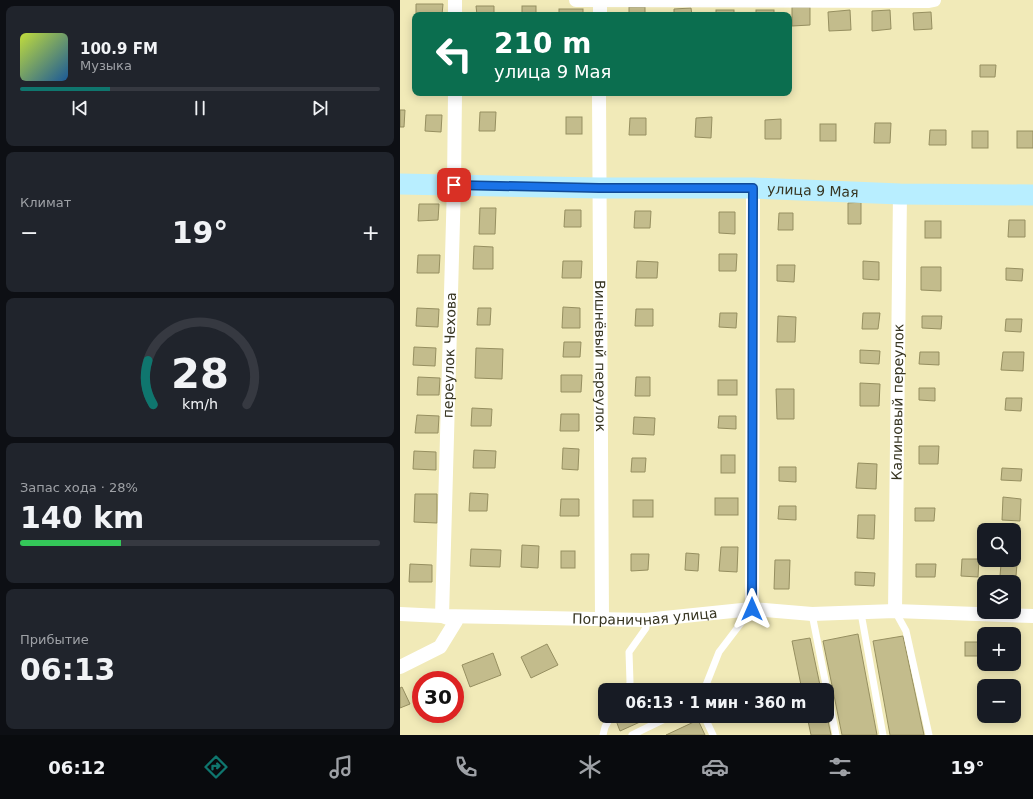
<!DOCTYPE html>
<html lang="ru">
<meta charset="utf-8">
<style>
body{margin:0;font-family:"DejaVu Sans",sans-serif;background:#20242c;color:#f1f3f6;height:100vh;display:flex;flex-direction:column;font-size:15px;white-space:nowrap}
*{box-sizing:border-box;margin:0}
p{font-size:13px;color:#9ea1a6}
.icon{flex:none;width:22px;height:22px;fill:none;stroke:currentColor;stroke-width:2;stroke-linecap:round;stroke-linejoin:round}
.map{position:relative;flex:1;overflow:hidden}
.panel{display:flex;flex-direction:column;gap:6px;padding:6px;background:#0d0f14;width:400px}
.panel>*{flex:none}
.top-card{position:absolute;left:12px;top:12px;width:380px;height:84px;border-radius:8px;box-shadow:0 2px 10px #0003;background:#0b6e4f;color:#fff;overflow:hidden}
.tools{position:absolute;left:577px;top:523px;display:grid;gap:8px}
.tools a{display:grid;place-items:center;width:44px;height:44px;border-radius:8px;background:#171b24;box-shadow:0 2px 10px #0003;font-size:20px}
.speed{position:absolute;left:12px;top:671px;display:flex;gap:8px;font-size:20px;font-weight:700;text-align:center}
.speed>*{display:grid;place-content:center;width:52px;height:52px;border-radius:50%;background:#171b24;box-shadow:0 2px 10px #0003;line-height:1}
.speed .limit{border:6px solid #d22;background:#fff;color:#111}
.pin{position:absolute;display:grid;place-items:center;width:34px;height:34px;color:#fff;margin:-17px;border-radius:8px;box-shadow:0 2px 6px #0006}
.me{position:absolute;width:44px;margin:-22px;rotate:0deg;stroke-linejoin:round;filter:drop-shadow(0 0 3px #0008)}
.turn{display:flex;align-items:center;gap:14px;height:84px;padding:0 16px;font-size:18px}
.turn .icon{width:52px;height:52px;stroke-width:2.5}
.turn b{display:block;font-size:28px;line-height:34px}
.big{font-size:30px;font-weight:600;line-height:1.1}
.panel .widget{flex:1;display:flex;flex-direction:column;justify-content:center;gap:6px;min-width:0;padding:0 14px;border-radius:8px;background:#20242c}
.panel .dial{align-items:center;gap:0}
.dial svg{height:104px;overflow:visible;fill:none;stroke:#363941;stroke-width:7;stroke-linecap:round;text-anchor:middle}
.dial text{fill:#f1f3f6;stroke:none}
.song{display:flex;align-items:center;gap:12px}
.cover{width:48px;height:48px;border-radius:6px;background:linear-gradient(135deg,hsl(70 70% 55%),hsl(210 70% 35%))}
.played{height:4px;border-radius:2px;background:linear-gradient(90deg,#0f766e 25%,#363941 25%)}
.keys{display:flex;justify-content:space-around;direction:ltr}
.heat{display:flex;justify-content:space-between;align-items:center;font-size:22px;direction:ltr}
.charge{height:6px;border-radius:3px;background:linear-gradient(90deg,#34c759 28%,#363941 0)}
.trip{position:absolute;left:198px;top:683px;width:236px;height:40px;border-radius:8px;background:#171b24;box-shadow:0 2px 10px #0003;font-weight:600;line-height:40px;text-align:center}
.tab-bar{display:flex;height:64px;justify-content:space-around;align-items:center;background:#090b0e;color:#9ea1a6}
.tab-bar .icon{width:28px;height:28px}
.tab-bar .active{color:#0f766e}
.tab-bar b{font-size:18px;color:#f1f3f6}
main{display:flex;flex:1;min-height:0}
.map>svg:first-child{display:block}
</style>
<main>
<section class="panel">
<div class="widget">
<div class="song"><i class="cover"></i><div><b>100.9 FM</b><p>Музыка</p></div></div>
<div class="played"></div>
<div class="keys"><svg class="icon" aria-label="previous" viewBox="0 0 24 24"><path d="M18 5L8 12l10 7zM5 5v14"/></svg><svg class="icon" aria-label="pause" viewBox="0 0 24 24"><path d="M8 5v14M16 5v14"/></svg><svg class="icon" aria-label="next" viewBox="0 0 24 24"><path d="M6 5l10 7-10 7zM19 5v14"/></svg></div>
</div>
<div class="widget"><p>Климат</p>
<div class="heat"><a>−</a><b class="big">19°</b><a>+</a></div>
</div>
<div class="widget dial"><svg viewBox="0 0 100 80">
<path d="M14 69A42 42 0 1 1 86 69"/>
<path d="M14 69A42 42 0 0 1 10 35" stroke="#0f766e"/>
<text x="50" y="56" font-size="32" font-weight="700">28</text>
<text x="50" y="72" font-size="11">km/h</text>
</svg></div>
<div class="widget"><p>Запас хода · 28%</p><b class="big">140 km</b><div class="charge"></div></div>
<div class="widget"><p>Прибытие</p><b class="big">06:13</b></div>
</section>
<div class="map">
<svg width="633" height="735" viewBox="0 0 633 735">
<rect width="100%" height="100%" fill="#f1eab8"/>
<!-- building -->
<g fill="#c3bc8c" stroke="#968f60">
<path d="M16,4H43L42,15H16Z"/>
<path d="M76,6H94V15H77Z"/>
<rect x="122" y="6" width="14" height="9"/>
<rect x="229" y="7" width="16" height="8"/>
<path d="M392,7H410V25L392,26Z"/>
<path d="M291,8L292,15H274V9Z"/>
<rect x="159" y="9" width="24" height="6"/>
<rect x="316" y="10" width="18" height="5"/>
<rect x="356" y="10" width="18" height="5"/>
<path d="M450,10L451,30L429,31L428,12Z"/>
<path d="M490,10L491,29L472,31V11Z"/>
<path d="M531,12L532,29L514,30L513,13Z"/>
<path d="M580,65H596L595,77H580Z"/>
<path d="M0,110H5L4,127H0Z"/>
<path d="M80,112H96L95,131H79Z"/>
<path d="M26,115H42L41,132L25,131Z"/>
<rect x="166" y="117" width="16" height="17"/>
<path d="M312,117L311,138L295,137L296,118Z"/>
<path d="M230,118H246V135H229Z"/>
<path d="M381,119V139H365V120Z"/>
<path d="M475,123H491L490,143H474Z"/>
<rect x="420" y="124" width="16" height="17"/>
<path d="M530,130H546V145H529Z"/>
<rect x="572" y="131" width="16" height="17"/>
<rect x="617" y="131" width="16" height="17"/>
<path d="M461,202V224H448V203Z"/>
<path d="M19,204H39L38,220L18,221Z"/>
<path d="M80,208H96L95,234H79Z"/>
<path d="M165,210H181V227H164Z"/>
<path d="M235,211H251L250,228H234Z"/>
<path d="M319,212H335V234L319,233Z"/>
<path d="M379,213H393V230H378Z"/>
<path d="M609,220H625V237H608Z"/>
<rect x="525" y="221" width="16" height="17"/>
<path d="M74,246L93,247V269H73Z"/>
<path d="M319,254H337L336,271H319Z"/>
<path d="M18,255H40L39,273H17Z"/>
<path d="M163,261H182L181,278H162Z"/>
<path d="M237,261L258,262L257,278H236Z"/>
<path d="M463,261L479,262V280L463,279Z"/>
<path d="M377,265H395L394,282L377,281Z"/>
<path d="M521,267H541V291L521,290Z"/>
<path d="M606,268L623,269L622,281L606,280Z"/>
<path d="M163,307L180,308V328H162Z"/>
<path d="M17,308L39,309L38,327L16,326Z"/>
<path d="M78,308H91L90,325H77Z"/>
<path d="M236,309H253V326H235Z"/>
<path d="M320,313H337L336,328L319,327Z"/>
<path d="M463,313H480L478,329H462Z"/>
<path d="M378,316L396,317L395,342H377Z"/>
<path d="M522,316H542L541,329L522,328Z"/>
<path d="M606,319H622L621,332L605,331Z"/>
<path d="M164,342H181L180,357H163Z"/>
<path d="M14,347L36,348L35,366L13,365Z"/>
<path d="M76,348L103,349L102,379L75,378Z"/>
<path d="M460,350L480,351L479,364L460,363Z"/>
<path d="M520,352H539V365L519,364Z"/>
<path d="M603,352H624L623,371L601,370Z"/>
<path d="M161,375H182L181,392H161Z"/>
<path d="M18,377L40,378L39,395H17Z"/>
<path d="M236,377H250V396H235Z"/>
<rect x="318" y="380" width="19" height="15"/>
<path d="M460,383L480,384L479,406H460Z"/>
<path d="M519,388H535V401L519,400Z"/>
<path d="M376,389H394V419H377Z"/>
<path d="M606,398H622L621,411L605,410Z"/>
<path d="M72,408L92,409L91,426H71Z"/>
<path d="M161,414H179V431H160Z"/>
<path d="M17,415L39,416L38,433H15Z"/>
<path d="M319,416H336V429L318,428Z"/>
<path d="M234,417L255,418L254,435L233,434Z"/>
<path d="M519,446H539L538,464H519Z"/>
<path d="M163,448L179,449L178,470L162,469Z"/>
<path d="M74,450L96,451L95,468H73Z"/>
<path d="M14,451L36,452V470L13,469Z"/>
<rect x="321" y="455" width="14" height="18"/>
<path d="M232,458H246L245,472H231Z"/>
<path d="M458,463L477,464L476,489L456,488Z"/>
<path d="M379,467H396V482L379,481Z"/>
<path d="M602,468L622,469L621,481L601,480Z"/>
<path d="M70,493L88,494L87,511H69Z"/>
<path d="M15,494H37V523L14,522Z"/>
<path d="M603,497L621,499L620,521L602,520Z"/>
<rect x="315" y="498" width="23" height="17"/>
<path d="M161,499H179V516H160Z"/>
<rect x="233" y="500" width="20" height="17"/>
<path d="M379,506H396V520L378,519Z"/>
<path d="M515,508H535L534,521H515Z"/>
<path d="M458,515H475L474,539L457,538Z"/>
<path d="M122,545L139,546L138,568L121,567Z"/>
<path d="M321,547H338L337,572L319,571Z"/>
<path d="M71,549L101,550L100,567L70,566Z"/>
<rect x="161" y="551" width="14" height="17"/>
<path d="M286,553L299,554L298,571L285,570Z"/>
<path d="M231,554H249L248,570L231,571Z"/>
<path d="M562,559H579L578,577L561,576Z"/>
<path d="M375,560H390L389,589H374Z"/>
<path d="M10,564L32,565V582H9Z"/>
<path d="M516,564H536L535,577H516Z"/>
<path d="M601,564H617L616,576H600Z"/>
<path d="M455,572L475,573L474,586L455,585Z"/>
<path d="M458,634L477,735H442L423,641Z"/>
<path d="M503,636L524,735H490L473,641Z"/>
<path d="M410,638L421,690H402L392,641Z"/>
<rect x="565" y="642" width="19" height="14"/>
<path d="M147,644L158,665L131,678L121,657Z"/>
<path d="M93,653L101,675L70,687L62,665Z"/>
<path d="M2,687L10,704L0,708V688Z"/>
<path d="M220,716H238L240,722L220,731L215,718Z"/>
<path d="M407,716H427L431,735H411Z"/>
<path d="M298,720L305,735H266Z"/>
</g>
<g fill="none" stroke-linecap="round" stroke-linejoin="round">
<!-- service -->
<g stroke="#fff" stroke-width="7">
<path d="M495,611L506,631L529,735"/>
<path d="M461,613L483,735"/>
<path d="M412,614L427,690"/>
<path d="M229,690L230,682L229,652L246,628L245,620"/>
<path d="M304,690L319,652L351,610"/>
<path d="M427,691L436,735"/>
<path d="M304,716L313,735"/>
<path d="M203,735L205,727L211,716"/>
<path d="M232,735L271,716"/>
</g>
<!-- minor -->
<g stroke="#fff" stroke-width="14">
<path d="M176,0L529,1L534,0"/>
<path d="M55,15V0"/>
<path d="M200,15V0"/>
<path id="s1" d="M199,93L202,618"/>
<path d="M352,609L353,188"/>
<path id="s2" d="M495,611L500,194"/>
<path id="s3" d="M0,614L42,616L245,620L352,609L412,614L495,611L633,616"/>
<path id="s4" d="M0,667L40,647L56,621L42,616L54,185L55,93"/>
</g>
<!-- primary -->
<path stroke="#b8eeff" stroke-width="21" id="s5" d="M0,184L199,188H353L500,194L633,195"/>
</g>
<g fill="none" stroke-linecap="round" stroke-linejoin="round">
<defs>
<path id="route" d="M54,185L199,188H353L352,609"/>
</defs>
<!-- route casing -->
<use href="#route" stroke="#114b97" stroke-width="10"/>
<!-- route -->
<use href="#route" stroke="#1a73e8" stroke-width="7"/>
</g>
<g text-anchor="middle" stroke-width="3" stroke-linejoin="round" paint-order="stroke">
<!-- street labels -->
<g font-size="14" fill="#363420" stroke="#fff">
<text dy="5" stroke="none"><textPath href="#s5" startOffset="413">улица 9 Мая</textPath></text>
<text dy="5" stroke="none"><textPath href="#s4" startOffset="351">переулок Чехова</textPath></text>
<text dy="5" stroke="none"><textPath href="#s1" startOffset="263">Вишнёвый переулок</textPath></text>
<text dy="5" stroke="none"><textPath href="#s2" startOffset="209">Калиновый переулок</textPath></text>
<text dy="5" stroke="none"><textPath href="#s3" startOffset="245">Пограничная улица</textPath></text>
</g>
</g>
</svg>
<div class="tools">
<a><svg class="icon" aria-label="search" viewBox="0 0 24 24"><circle cx="10" cy="10" r="6"/><path d="M15 15l6 6"/></svg></a>
<a><svg class="icon" aria-label="layers" viewBox="0 0 24 24"><path d="M12 4l9 5-9 5-9-5zM3 14l9 5 9-5"/></svg></a>
<a>+</a>
<a>−</a>
</div>
<div class="speed"><div class="limit">30</div></div>
<div class="pin" style="left:54px;top:185px;background:#d93025"><svg class="icon" aria-label="arrive" viewBox="0 0 24 24"><path d="M6 21V4h12l-3 4 3 4H6"/></svg></div>
<svg class="me" style="left:352px;top:609px" viewBox="-20 -20 40 40"><path d="M0-17L14 15 0 8-14 15z" fill="#1a73e8" stroke="#fff" stroke-width="4"/></svg>
<div class="trip">06:13 · 1 мин · 360 m</div>
<div class="top-card">
<div class="turn"><svg class="icon" aria-label="left" viewBox="0 0 24 24"><path d="M17 20v-9H6M10 6l-5 5 5 5"/></svg><div><b>210 m</b>улица 9 Мая</div></div>
</div>
</div>
</main>
<nav class="tab-bar">
<b>06:12</b>
<svg class="icon active" aria-label="directions" viewBox="0 0 24 24"><path d="M12 3l9 9-9 9-9-9zM9 14v-3h6M13 9l2 2-2 2"/></svg>
<svg class="icon" aria-label="music" viewBox="0 0 24 24"><path d="M9 18V5l10-2v13"/><circle cx="6" cy="18" r="3"/><circle cx="16" cy="16" r="3"/></svg>
<svg class="icon" aria-label="phone" viewBox="0 0 24 24"><path d="M5 4h4l2 5-3 2q2 4 5 5l2-3 5 2v4C11 20 4 13 5 4z"/></svg>
<svg class="icon" aria-label="climate" viewBox="0 0 24 24"><path d="M12 3v18M4 7l16 10M4 17L20 7"/></svg>
<svg class="icon" aria-label="car" viewBox="0 0 24 24"><path d="M5 17H2v-5l4-1 3-4h7l3 4 3 1v5h-3M9 17h6M6 11h13"/><circle cx="7" cy="17" r="2"/><circle cx="17" cy="17" r="2"/></svg>
<svg class="icon" aria-label="filters" viewBox="0 0 24 24"><path d="M4 7h16M4 17h16"/><circle cx="9" cy="7" r="2"/><circle cx="15" cy="17" r="2"/></svg>
<b>19°</b>
</nav>
